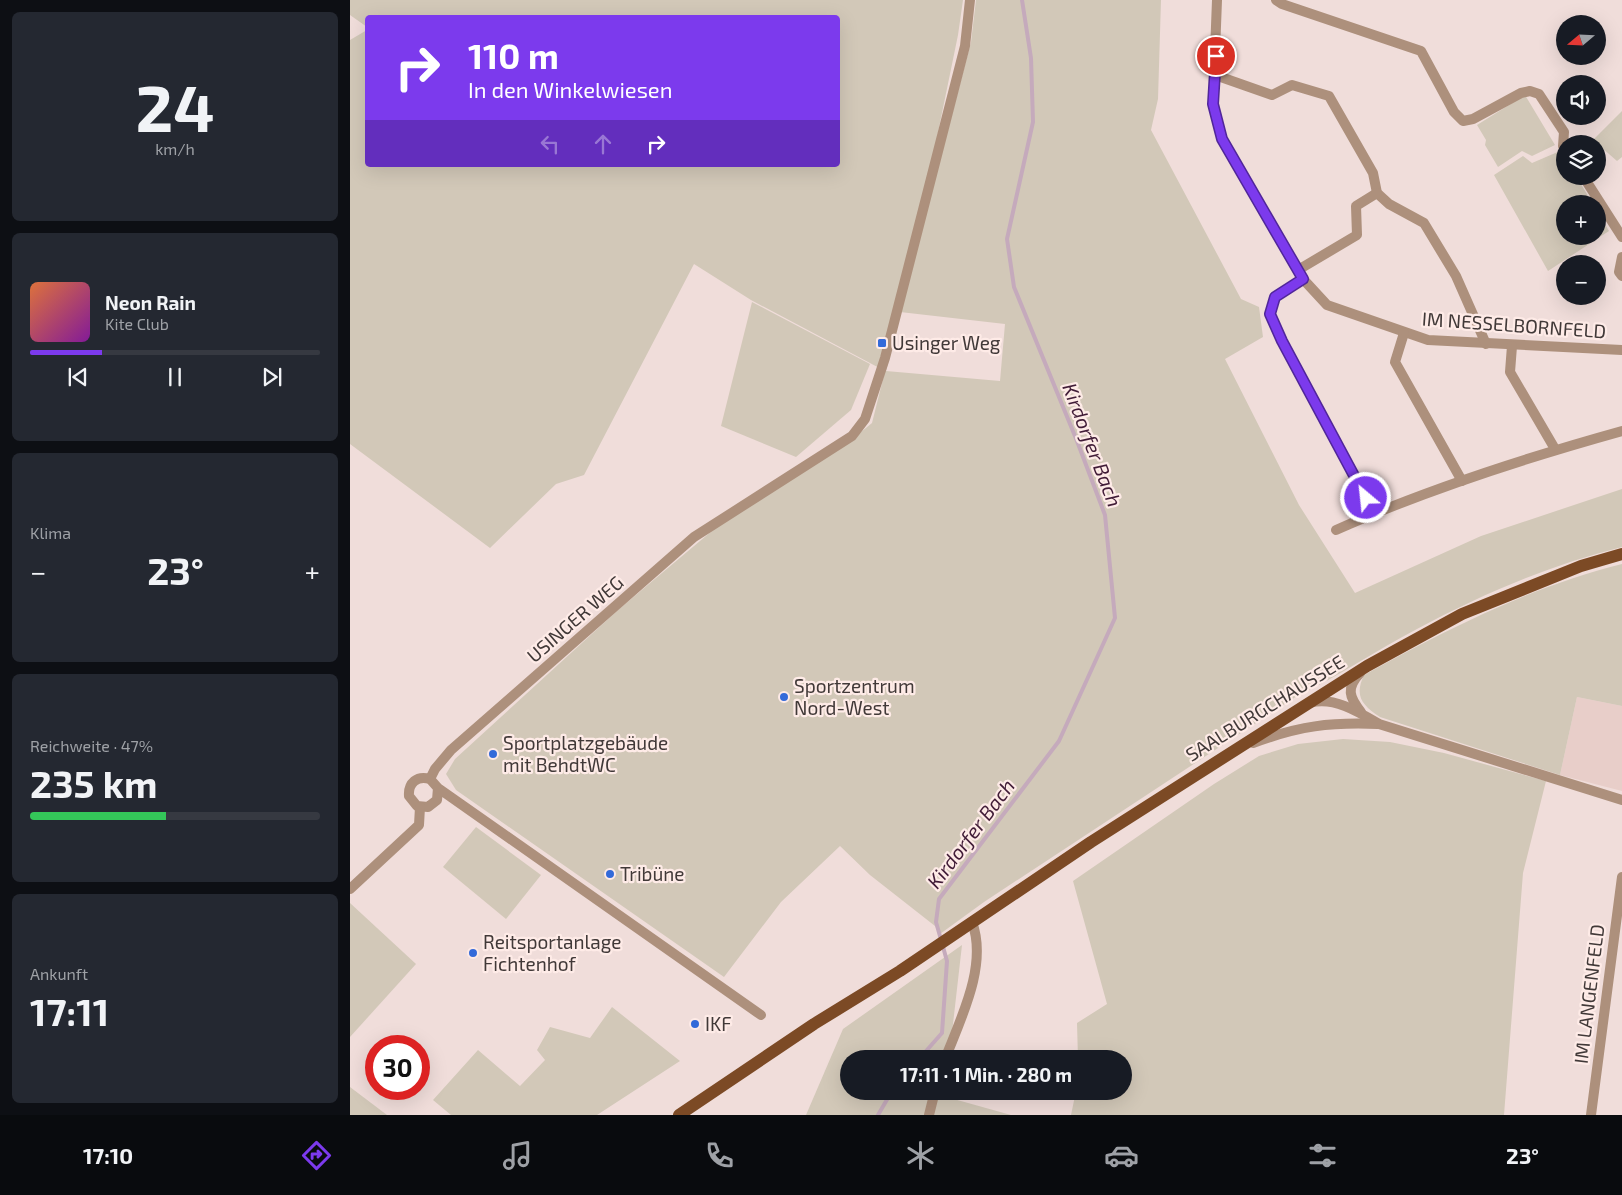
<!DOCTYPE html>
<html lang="de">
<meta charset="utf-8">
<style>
body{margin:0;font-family:"Exo 2",sans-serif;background:#242831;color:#f1f3f6;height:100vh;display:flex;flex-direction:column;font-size:19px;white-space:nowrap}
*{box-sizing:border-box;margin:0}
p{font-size:16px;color:#9ea1a6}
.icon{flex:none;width:28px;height:28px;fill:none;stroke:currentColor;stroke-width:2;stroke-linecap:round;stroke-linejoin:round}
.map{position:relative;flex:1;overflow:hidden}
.side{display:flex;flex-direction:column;gap:12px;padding:12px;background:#0d0f14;width:350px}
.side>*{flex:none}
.top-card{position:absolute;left:15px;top:15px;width:475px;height:152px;border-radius:5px;box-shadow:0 5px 20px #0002;background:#7c3aed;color:#fff;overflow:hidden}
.needle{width:32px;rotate:251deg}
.controls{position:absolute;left:1206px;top:15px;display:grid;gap:10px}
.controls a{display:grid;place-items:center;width:50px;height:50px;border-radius:50%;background:#171b24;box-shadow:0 5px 20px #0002;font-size:25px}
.speed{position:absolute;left:15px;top:1035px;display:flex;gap:10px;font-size:25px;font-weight:700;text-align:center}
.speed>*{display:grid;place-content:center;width:65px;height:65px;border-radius:50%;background:#171b24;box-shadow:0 5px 20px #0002;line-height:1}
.speed .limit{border:8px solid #d22;background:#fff;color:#111}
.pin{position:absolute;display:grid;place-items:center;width:42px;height:42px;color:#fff;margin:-21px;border:2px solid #fff;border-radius:50%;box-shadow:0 1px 5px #0007}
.me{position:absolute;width:55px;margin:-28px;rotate:332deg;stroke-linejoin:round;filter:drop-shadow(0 0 4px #0008)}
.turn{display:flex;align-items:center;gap:18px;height:105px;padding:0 20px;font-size:22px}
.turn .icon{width:65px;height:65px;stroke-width:2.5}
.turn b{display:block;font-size:35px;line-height:42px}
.lanes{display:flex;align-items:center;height:48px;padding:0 20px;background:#0003;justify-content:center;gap:25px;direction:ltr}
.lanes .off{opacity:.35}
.big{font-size:38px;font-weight:700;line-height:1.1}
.side .card{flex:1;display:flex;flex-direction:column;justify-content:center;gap:8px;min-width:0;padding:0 18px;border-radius:8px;background:#242831}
.side .dial{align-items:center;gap:0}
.dial b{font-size:65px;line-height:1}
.song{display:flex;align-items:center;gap:15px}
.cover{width:60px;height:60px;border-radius:8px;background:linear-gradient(135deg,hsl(20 70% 55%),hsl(290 70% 35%))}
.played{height:5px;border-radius:2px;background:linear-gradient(90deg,#7c3aed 25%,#363941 25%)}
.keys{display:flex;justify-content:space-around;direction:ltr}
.heat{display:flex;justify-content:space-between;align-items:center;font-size:28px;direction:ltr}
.charge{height:8px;border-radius:4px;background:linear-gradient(90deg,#34c759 47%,#363941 0)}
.trip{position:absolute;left:490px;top:1050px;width:292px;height:50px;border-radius:25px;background:#171b24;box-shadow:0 5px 20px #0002;font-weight:700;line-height:50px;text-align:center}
.menu{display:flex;height:80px;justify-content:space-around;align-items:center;background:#090b0e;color:#9ea1a6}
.menu .icon{width:35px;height:35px}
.menu .active{color:#7c3aed}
.menu b{font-size:22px;color:#f1f3f6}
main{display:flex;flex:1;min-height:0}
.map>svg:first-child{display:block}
</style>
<main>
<section class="side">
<div class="card dial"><b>24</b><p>km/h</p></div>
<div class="card">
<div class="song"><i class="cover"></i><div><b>Neon Rain</b><p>Kite Club</p></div></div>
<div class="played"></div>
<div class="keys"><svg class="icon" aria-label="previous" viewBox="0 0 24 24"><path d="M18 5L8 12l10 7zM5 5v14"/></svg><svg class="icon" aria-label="pause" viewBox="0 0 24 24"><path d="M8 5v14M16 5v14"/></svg><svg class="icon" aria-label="next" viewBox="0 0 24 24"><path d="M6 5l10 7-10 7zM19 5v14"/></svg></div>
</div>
<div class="card"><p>Klima</p>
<div class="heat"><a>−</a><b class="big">23°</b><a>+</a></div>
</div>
<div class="card"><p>Reichweite · 47%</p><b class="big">235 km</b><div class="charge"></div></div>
<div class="card"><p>Ankunft</p><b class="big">17:11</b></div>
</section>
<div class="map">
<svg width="1272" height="1115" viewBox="0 0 1272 1115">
<rect width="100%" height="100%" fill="#f0ddda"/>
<!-- built -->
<path fill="#e8cec9" d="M1227,697L1272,706V791L1210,775Z"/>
<!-- green -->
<g fill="#d2c8b8" fill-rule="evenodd">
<path d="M0,0H613L608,35L554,298L621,42L626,0H811L808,99L801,130L891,299L909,307L913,337L875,359L949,505L1005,593L1131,536L1272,489V547C1200,565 1132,594 1067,629C1026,650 988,677 947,696L634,902L590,934L585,926L520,875L490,846L431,902L374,977L106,790L96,774L105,759L268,610L369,525L500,441L522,423L535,371L401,300L344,264L234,475L206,484L140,548L0,444V40L17,30L18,165H488V18H18L17,27L0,15ZM550,312L655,324L650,381L536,371Z"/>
<path d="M1175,95L1205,145L1182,156L1172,151L1148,167L1135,145L1136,140L1127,125Z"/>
<path d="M1272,111V157L1267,161L1243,140Z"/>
<path d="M1210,151L1215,159V176H1226L1243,204H1215V236H1248V212L1259,231L1198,271L1144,175L1173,156L1182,163Z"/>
<path d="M402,302L520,364L501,410L446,457L371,426Z"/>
<path d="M1272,564V706L1227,697L1210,775L1030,717C1012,705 1004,696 1014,675C1096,630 1180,587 1272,564Z"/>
<path d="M993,739L1040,742L1094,753L1196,781L1173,873L1154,1115H721L726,1091H774V1059H728L727,1023L757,1004L723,881L864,784L909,756L948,744Z"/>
<path d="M126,827L191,875L156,919L93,867Z"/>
<path d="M0,903L66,964L0,1037Z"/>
<path d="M612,945L599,1059H499V1091H594L593,1096L661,1115H456L493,1029Z"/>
<path d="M262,1007L330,1061L247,1115H101L83,1100L128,1050L170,1086L195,1060L187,1050L200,1027L240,1038Z"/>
<path d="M0,1087L37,1115H0Z"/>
</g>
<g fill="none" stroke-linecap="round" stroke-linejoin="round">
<!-- stream -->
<g stroke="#c5aabc" stroke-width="4">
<path d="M569,1059L592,1033L597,961L586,922L589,899L709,741L765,618L755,515L727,441L664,287L657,239L683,122L681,58L672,0"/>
<path d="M528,1115L542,1091"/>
</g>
<!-- minor -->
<g stroke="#ad907c" stroke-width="10">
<path d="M867,0L863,104L872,139L953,279L977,305L1078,340L1272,350"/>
<path d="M926,0L932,4L1071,51L1104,112L1113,121L1123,119L1171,93L1180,91L1189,94L1214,132L1213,146L1215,149"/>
<path d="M865,75L922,95L942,85L979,96L1023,173L1027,193L1039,204L1074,223L1106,276L1136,344"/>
<path d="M1233,176L1272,237"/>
<path d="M1272,257L1269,272L1272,276"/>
<path d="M948,270L1007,235L1006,206L1027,193"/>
<path d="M953,279L925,297L920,314L932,341L1024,513"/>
<path d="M1054,333L1045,362L1112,481"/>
<path d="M1162,346L1160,372L1205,449"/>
<path d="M986,530C1078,489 1175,458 1272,431"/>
<path d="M1010,673C996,688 999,697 1011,712"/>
<path d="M960,703C983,696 1009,712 1029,724L1272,800"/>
<path d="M903,743C949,726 980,722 1028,724"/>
<path d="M80,779L85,769L101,750L344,537L502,436L515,419L535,358L615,46L620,0"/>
<path d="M88,788L87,800L78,807L67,806L59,796C58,783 67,775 80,779L88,788L411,1015"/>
<path d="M0,889L69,825L70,807"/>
<path d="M595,1059C611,1018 638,965 622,922"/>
<path d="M579,1115L585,1091"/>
<path d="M1241,1115L1272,877"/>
</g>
<!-- primary -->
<path stroke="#7c4a25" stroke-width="12" d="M329,1115L464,1024L550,971L741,842L1017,666L1112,614L1231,566L1272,554"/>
</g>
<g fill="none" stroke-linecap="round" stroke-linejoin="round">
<defs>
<path id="route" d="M866,56L863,104L872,139L953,279L925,297L920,314L932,341L1016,498"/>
</defs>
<!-- route casing -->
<use href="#route" stroke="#51269a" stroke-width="12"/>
<!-- route -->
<use href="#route" stroke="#7c3aed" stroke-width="9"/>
</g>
<!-- markers -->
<g fill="#336ad9" stroke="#feebe7" stroke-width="2">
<rect x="527" y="338" width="10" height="10" rx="2.5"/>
<circle cx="434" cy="697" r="5"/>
<circle cx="143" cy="754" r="5"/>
<circle cx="260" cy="874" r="5"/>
<circle cx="123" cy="953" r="5"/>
<circle cx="345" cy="1024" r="5"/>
</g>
<g text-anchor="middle" stroke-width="4.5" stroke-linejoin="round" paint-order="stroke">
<!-- street labels -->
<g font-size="19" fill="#413938" stroke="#feebe7">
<text transform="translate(1164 325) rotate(4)" y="7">IM NESSELBORNFELD</text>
<text transform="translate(225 619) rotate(-41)" y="7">USINGER WEG</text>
<text transform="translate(915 708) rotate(-32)" y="7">SAALBURGCHAUSSEE</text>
<text transform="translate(1239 994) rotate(-83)" y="7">IM LANGENFELD</text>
</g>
<!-- poi labels -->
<g font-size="19" fill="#413938" stroke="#feebe7" text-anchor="start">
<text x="542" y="350">Usinger Weg</text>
<text x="444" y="693">Sportzentrum<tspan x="444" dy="22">Nord-West</tspan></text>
<text x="153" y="750">Sportplatzgebäude<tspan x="153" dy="22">mit BehdtWC</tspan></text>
<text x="270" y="881">Tribüne</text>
<text x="133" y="949">Reitsportanlage<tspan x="133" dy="22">Fichtenhof</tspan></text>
<text x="355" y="1031">IKF</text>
</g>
<!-- water labels -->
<g font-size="20" font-style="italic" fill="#411c37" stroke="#feebe7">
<text transform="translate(742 445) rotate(69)" y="7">Kirdorfer Bach</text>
<text transform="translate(621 834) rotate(-53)" y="7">Kirdorfer Bach</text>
</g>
</g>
</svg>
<div class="controls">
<a><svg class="needle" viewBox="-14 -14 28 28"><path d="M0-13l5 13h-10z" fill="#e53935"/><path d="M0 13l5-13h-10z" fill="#9ea1a6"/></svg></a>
<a><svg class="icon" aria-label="sound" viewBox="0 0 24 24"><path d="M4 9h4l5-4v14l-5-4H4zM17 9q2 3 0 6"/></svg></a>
<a><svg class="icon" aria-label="layers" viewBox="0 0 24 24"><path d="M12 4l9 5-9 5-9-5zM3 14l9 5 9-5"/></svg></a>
<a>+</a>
<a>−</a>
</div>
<div class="speed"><div class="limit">30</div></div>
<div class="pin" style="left:866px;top:56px;background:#d93025"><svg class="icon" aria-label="arrive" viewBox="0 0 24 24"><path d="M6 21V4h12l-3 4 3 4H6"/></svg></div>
<svg class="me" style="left:1016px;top:498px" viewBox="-20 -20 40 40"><circle r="17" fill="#7c3aed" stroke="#fff" stroke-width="3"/><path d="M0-11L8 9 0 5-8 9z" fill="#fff"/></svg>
<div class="trip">17:11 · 1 Min. · 280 m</div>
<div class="top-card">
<div class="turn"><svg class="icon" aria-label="right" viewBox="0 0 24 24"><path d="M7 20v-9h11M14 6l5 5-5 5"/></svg><div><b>110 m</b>In den Winkelwiesen</div></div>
<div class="lanes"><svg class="icon off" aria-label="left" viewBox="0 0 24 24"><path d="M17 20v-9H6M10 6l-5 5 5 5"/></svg><svg class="icon off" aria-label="ahead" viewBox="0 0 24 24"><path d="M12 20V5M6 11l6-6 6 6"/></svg><svg class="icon" aria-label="right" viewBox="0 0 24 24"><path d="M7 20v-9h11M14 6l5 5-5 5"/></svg></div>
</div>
</div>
</main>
<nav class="menu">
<b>17:10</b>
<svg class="icon active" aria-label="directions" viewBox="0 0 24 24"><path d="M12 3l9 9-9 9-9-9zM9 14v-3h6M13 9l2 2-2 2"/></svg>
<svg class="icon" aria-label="music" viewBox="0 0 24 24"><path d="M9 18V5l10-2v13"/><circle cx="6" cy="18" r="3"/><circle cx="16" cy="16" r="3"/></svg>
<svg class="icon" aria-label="phone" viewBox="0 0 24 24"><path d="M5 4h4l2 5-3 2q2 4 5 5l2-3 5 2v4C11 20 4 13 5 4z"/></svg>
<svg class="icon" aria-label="climate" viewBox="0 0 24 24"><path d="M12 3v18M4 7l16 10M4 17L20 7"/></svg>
<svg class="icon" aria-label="car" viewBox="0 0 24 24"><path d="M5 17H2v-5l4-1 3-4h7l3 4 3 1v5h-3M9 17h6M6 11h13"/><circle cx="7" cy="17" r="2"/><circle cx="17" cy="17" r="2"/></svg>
<svg class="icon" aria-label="filters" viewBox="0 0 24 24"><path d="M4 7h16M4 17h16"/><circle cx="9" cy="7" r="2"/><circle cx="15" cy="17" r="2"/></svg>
<b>23°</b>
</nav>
